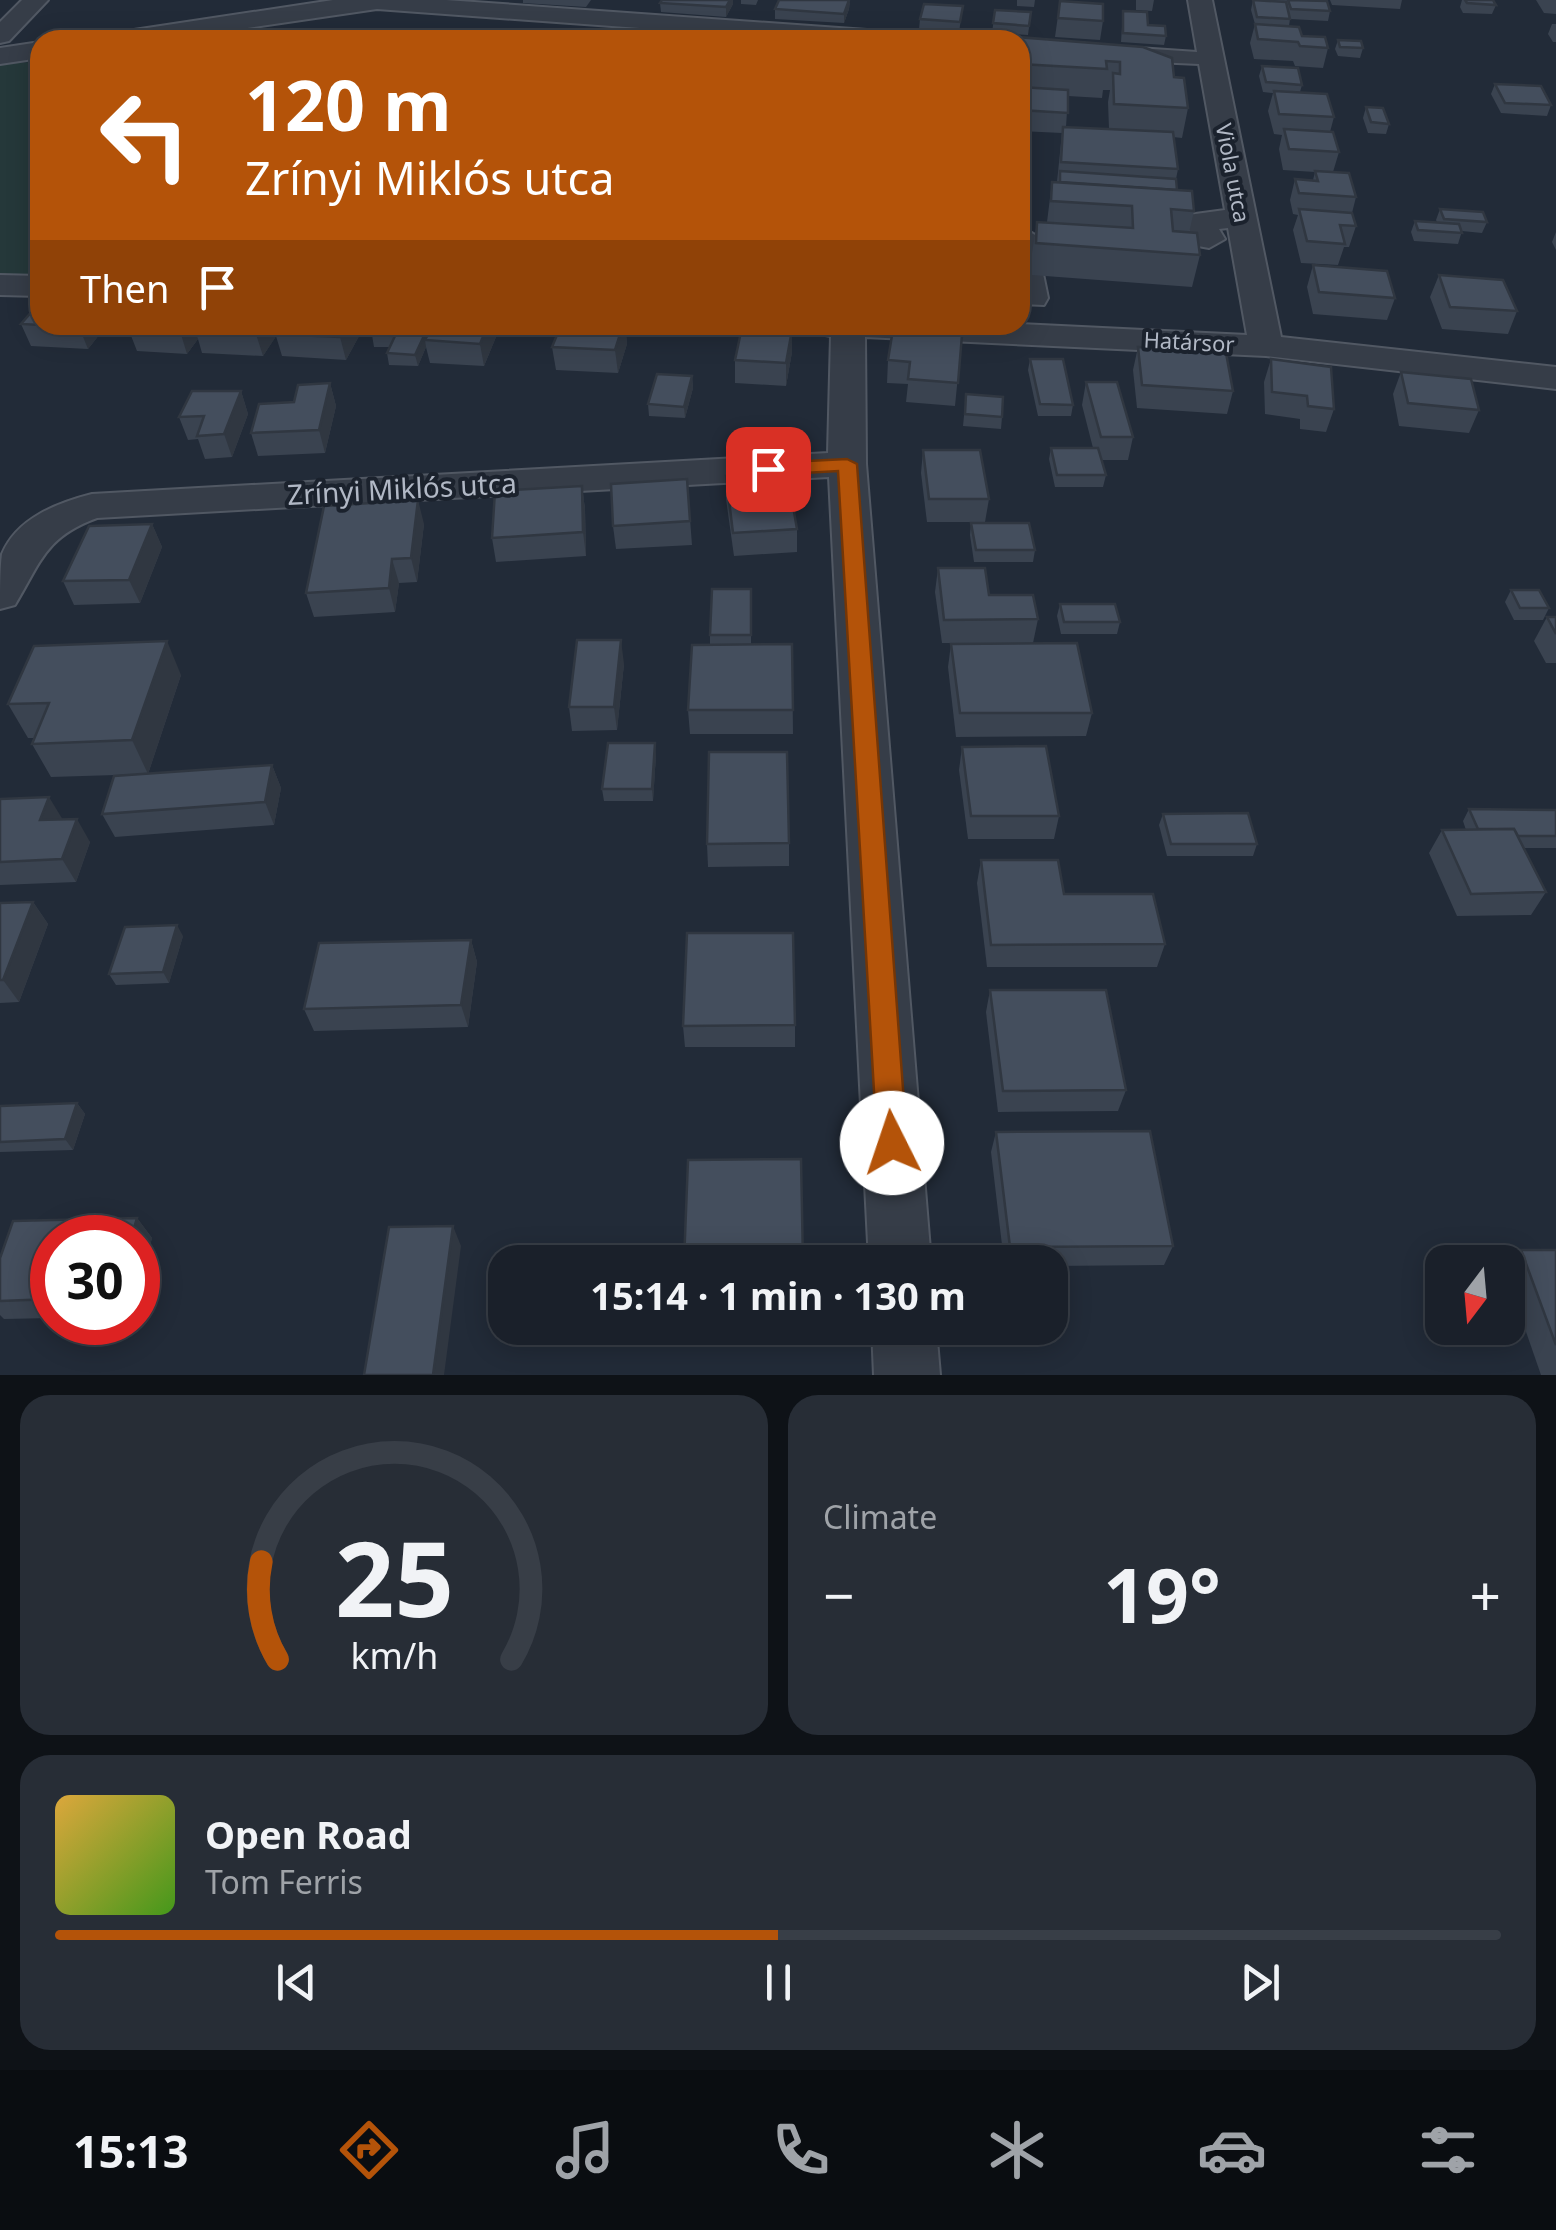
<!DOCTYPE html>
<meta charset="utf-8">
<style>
body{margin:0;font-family:"Noto Sans",sans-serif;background:#272d36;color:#f1f3f6;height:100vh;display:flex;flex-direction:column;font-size:38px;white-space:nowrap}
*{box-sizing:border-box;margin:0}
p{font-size:32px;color:#9fa3a8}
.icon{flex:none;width:55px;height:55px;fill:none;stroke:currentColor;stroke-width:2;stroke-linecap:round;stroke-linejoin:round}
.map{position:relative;height:1375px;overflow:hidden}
.sheet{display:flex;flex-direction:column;gap:20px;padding:20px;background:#0e1217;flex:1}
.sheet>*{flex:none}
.top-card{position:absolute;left:30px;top:30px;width:1000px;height:305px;border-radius:30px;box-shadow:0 5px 25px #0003,0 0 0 2px #383e47;background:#b45309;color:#fff;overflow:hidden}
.needle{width:65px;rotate:196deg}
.fabs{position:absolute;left:1425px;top:1245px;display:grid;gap:20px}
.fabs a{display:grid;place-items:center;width:100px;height:100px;border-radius:20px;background:#1a202a;box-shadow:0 5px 25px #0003,0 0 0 2px #383e47;font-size:50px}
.speed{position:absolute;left:30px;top:1215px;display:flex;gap:20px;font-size:50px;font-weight:700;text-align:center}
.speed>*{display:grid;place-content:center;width:130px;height:130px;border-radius:50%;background:#1a202a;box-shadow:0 5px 25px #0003,0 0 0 2px #383e47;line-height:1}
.speed .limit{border:15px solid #d22;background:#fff;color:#111}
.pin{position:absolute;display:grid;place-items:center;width:85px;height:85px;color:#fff;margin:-42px;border-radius:20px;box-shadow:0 5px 15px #0006}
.me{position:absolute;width:110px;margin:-55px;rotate:356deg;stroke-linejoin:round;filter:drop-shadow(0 0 8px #0008)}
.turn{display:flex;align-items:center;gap:35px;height:210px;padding:0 50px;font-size:45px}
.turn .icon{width:130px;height:130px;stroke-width:2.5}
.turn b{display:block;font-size:70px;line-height:85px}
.then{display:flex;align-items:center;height:95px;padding:0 50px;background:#0003;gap:20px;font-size:38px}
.big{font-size:75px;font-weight:700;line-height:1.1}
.sheet .card{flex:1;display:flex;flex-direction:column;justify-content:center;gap:15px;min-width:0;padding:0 35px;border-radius:30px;background:#272d36}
.sheet .dial{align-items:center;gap:0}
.dial svg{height:260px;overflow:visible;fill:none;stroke:#383e47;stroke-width:7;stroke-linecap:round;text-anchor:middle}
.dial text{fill:#f1f3f6;stroke:none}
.song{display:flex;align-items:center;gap:30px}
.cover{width:120px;height:120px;border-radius:15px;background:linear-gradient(135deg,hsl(40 70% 55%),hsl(100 70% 35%))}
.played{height:10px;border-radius:5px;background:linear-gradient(90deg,#b45309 50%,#383e47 50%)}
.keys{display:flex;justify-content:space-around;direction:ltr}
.heat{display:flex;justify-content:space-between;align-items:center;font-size:55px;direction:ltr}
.sheet .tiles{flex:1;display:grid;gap:20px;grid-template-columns:1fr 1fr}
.card:last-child{grid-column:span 2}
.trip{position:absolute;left:488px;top:1245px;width:580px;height:100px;border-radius:30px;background:#1a202a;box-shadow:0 5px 25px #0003,0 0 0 2px #383e47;font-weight:700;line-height:100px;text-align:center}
.tab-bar{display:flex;height:160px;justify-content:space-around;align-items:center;background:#0a0d11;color:#9fa3a8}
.tab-bar .icon{width:70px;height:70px}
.tab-bar .selected{color:#b45309}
.tab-bar b{font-size:45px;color:#f1f3f6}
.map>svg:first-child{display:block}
</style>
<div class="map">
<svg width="1556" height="1375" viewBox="0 0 1556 1375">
<rect width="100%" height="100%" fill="#222b38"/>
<!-- green -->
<path fill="#25383a" d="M40,62V278L0,276V63Z"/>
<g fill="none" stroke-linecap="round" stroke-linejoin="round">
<defs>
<g id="minor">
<path d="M22,0H48L9,41L0,43V22Z"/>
<path d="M333,0H446L909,33L921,40H804L377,9L166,40H102L114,33Z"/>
<path d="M1188,0H1212L1281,337L1556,367V389L1266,356L865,337L866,464L931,1262H869L829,477L97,518C45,537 41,562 15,605L0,609C0,593 0,568 2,554C17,518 57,503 92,494L828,453L831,336L808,332L803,325L1020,324L1247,335L1228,228L1219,229L1225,239L1209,248L1198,246L1184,221L1188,215L1225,210L1199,64L1020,56V40L1197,52Z"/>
<path d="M40,42V58L0,64V48Z"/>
<path d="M1020,226L1035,235L1048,298L1044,305L1020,304Z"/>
<path d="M0,275L40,276V296L0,295Z"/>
<path d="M872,1328H936L940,1375H874Z"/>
</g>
</defs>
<!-- minor casing -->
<use href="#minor" stroke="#515863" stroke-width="4"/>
<!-- minor -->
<use href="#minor" fill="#363d48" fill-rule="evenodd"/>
</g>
<!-- wall -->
<g fill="#3a4350" fill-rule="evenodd">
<path d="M523,0H591L586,7L523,3Z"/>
<path d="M662,0H733V4L726,17L661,12L660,3Z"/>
<path d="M741,0H758L756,5L741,4Z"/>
<path d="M850,0L849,9L844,23L775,19V9Z"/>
<path d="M1017,0H1035L1034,7L1017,6Z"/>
<path d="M1136,0H1154L1152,11L1136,10Z"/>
<path d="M1253,0L1286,4L1287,2L1260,0H1327L1330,11L1328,21L1290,19L1289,26L1302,36L1328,48L1323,68L1295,66L1293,61L1254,59L1250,43L1255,24L1251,10Z"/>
<path d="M1330,0H1402L1400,9L1332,5Z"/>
<path d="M1462,0H1493L1496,5L1492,14L1463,13L1460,7Z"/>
<path d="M1536,0H1556V14L1544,13Z"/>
<path d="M1060,1L1103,21L1100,40L1055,37Z"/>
<path d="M963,6L959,32L919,29L920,19Z"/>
<path d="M995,10L1031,12L1028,35L992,33Z"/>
<path d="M1123,11L1166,36L1164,45L1121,42Z"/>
<path d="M1552,24H1556V42H1553L1548,34Z"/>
<path d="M1020,40L1143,47L1174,77L1188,108L1182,138L1173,137L1178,169L1176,179L1177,190L1194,211L1189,233L1200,255L1192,287L1032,275V253L1037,222H1047L1052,182H1057L1062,133L1020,131ZM1103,90H1110L1108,102L1109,129L1066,127L1068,96L1102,98Z"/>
<path d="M1338,40L1363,48L1360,58L1338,56L1335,49Z"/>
<path d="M1262,66L1302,85L1300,92L1334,117L1330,132L1339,152L1333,172L1356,197L1352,213L1356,226L1349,247H1344L1338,265L1301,263L1293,230L1298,215L1293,214L1290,200L1295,179L1313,180L1315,172L1283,170L1279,149L1282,135L1274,134L1268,111L1273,93L1263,92L1259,76Z"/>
<path d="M1495,84L1551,105L1547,116L1501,113L1491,94Z"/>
<path d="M1366,107L1389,124L1386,134L1368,133L1363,118Z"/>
<path d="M1440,209L1487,222L1482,233L1462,231L1458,244L1414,241L1411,232L1415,221L1437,222L1436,220Z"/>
<path d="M1556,232V250L1552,242Z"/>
<path d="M1313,265L1395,298L1387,320L1313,314L1307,287Z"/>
<path d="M1439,275L1517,311L1508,334L1442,329L1430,297Z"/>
<path d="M21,324L107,325L88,349L31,346Z"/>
<path d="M131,325H363L364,327L346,360L282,356L276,336L263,356L202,353L198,339L187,354L137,351L128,328Z"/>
<path d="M377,325H431V328L433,325H495L496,337L484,366L430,363L426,347L418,366L389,365L387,353L390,347H374L372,335Z"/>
<path d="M561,325H625L627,344L618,373L556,370L552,347Z"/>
<path d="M962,335L955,406L906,402L908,384L887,383L888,360Z"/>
<path d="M1138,347L1233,391L1227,414L1137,408L1133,370Z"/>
<path d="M792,352L786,386L735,383V360Z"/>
<path d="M1030,359L1073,405L1071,416H1038L1028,370Z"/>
<path d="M1271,359L1334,409L1326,432L1300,429V419L1265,414L1264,382Z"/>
<path d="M1401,372L1479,410L1469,433L1399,426L1393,394Z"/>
<path d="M692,376L693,388L685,418L649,416L648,404Z"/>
<path d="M1086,382L1133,437L1128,460H1101L1106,475L1103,487H1055L1049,459L1051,448H1093L1082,405Z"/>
<path d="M330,383L336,406L325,453L258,456L251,433L294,402Z"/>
<path d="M241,391L248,414L232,457L205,459L198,439L188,440L179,417Z"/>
<path d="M966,394L1002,417L1001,429L963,426Z"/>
<path d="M923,450L989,499L985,522H927L921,473Z"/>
<path d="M726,476L797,529V552L734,556L726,499Z"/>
<path d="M687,479L692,545L616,549L613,526Z"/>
<path d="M582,486L585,509L586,556L496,562L492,538Z"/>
<path d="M971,523L1035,550L1033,562H974L970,535Z"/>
<path d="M152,524L162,547L140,603L74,605L63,581Z"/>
<path d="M424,524L417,582L399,583L395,612L314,617L306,593Z"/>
<path d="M938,568L1038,619L1033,643H942L935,592Z"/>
<path d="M751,589V645L792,644L793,734H690L688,710L710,645V635Z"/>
<path d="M1511,590L1549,608L1543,620H1514L1505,602Z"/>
<path d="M1060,604L1120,622L1117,634H1061L1057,616Z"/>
<path d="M1547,617H1556V663H1546L1534,641Z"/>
<path d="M951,644L1092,713L1086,736L956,737L948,667Z"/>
<path d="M624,664L617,730L572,731L569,707Z"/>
<path d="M181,675L148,774L51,777L32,744L34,738H28L8,704Z"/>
<path d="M962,747L1059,816L1054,839H968L959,770Z"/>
<path d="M656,755L653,801H604L602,789Z"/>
<path d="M272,765L281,788L274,825L115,837L102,814Z"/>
<path d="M0,799L62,819L90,842L76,882L0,885Z"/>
<path d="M1469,809L1556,810V848H1524L1546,892L1531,915L1457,916L1429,853L1442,830H1466L1463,821Z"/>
<path d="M1163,814L1257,844L1253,856H1167L1159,825Z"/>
<path d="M789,843V866L708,867L707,844Z"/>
<path d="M981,860L1064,894L1165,944L1157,967H987L977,883Z"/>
<path d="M33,902L48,924L19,1002L0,1003V903Z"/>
<path d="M183,936L169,983L116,985L109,974Z"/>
<path d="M471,940L477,962L468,1027L314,1031L304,1009Z"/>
<path d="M990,990L1126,1090L1118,1111L998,1112L986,1012Z"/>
<path d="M795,1025V1047H685L683,1026Z"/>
<path d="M77,1103L85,1114L73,1150L0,1152V1106Z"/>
<path d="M996,1132L1173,1246L1164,1265L1050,1266V1262H1004L991,1152Z"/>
<path d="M137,1218L152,1238L138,1289V1238H52V1318L4,1319L0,1315V1258L13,1221Z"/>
<path d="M1521,1250H1556V1375H1541L1508,1280V1265Z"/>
</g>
<!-- shaded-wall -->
<g fill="#303741">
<path d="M730,0H733V4L726,17V7Z"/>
<path d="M850,0L849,9L844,23V14Z"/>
<path d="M80,325H107L88,349L79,327Z"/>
<path d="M184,325H207L195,330L198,339L187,354L180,331Z"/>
<path d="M262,325L283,326L263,356L256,334Z"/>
<path d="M347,325H363L364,327L346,360L340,337Z"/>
<path d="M429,325H431L433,334L425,340L426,347L418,366L415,355Z"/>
<path d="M488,325H495L496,337L484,366L480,344Z"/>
<path d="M623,325H625L627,344L618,373L615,350Z"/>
<path d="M792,330V352L786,386V363Z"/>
<path d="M692,376L693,388L685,418L684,407Z"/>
<path d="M330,383L336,406L325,453L319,430Z"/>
<path d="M241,391L248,414L232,457L224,434Z"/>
<path d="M582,486L585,509L586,556L583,532Z"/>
<path d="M418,500L424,524L417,582L411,558Z"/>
<path d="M152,524L162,547L140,603L129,580Z"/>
<path d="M392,559L399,583L395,612L389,588Z"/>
<path d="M621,640L624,664L617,730L614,707Z"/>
<path d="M167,641L181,675L148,774L132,740Z"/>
<path d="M655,743L656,755L653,801L652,789Z"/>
<path d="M272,765L281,788L274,825L265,802Z"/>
<path d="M49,797L63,820H40Z"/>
<path d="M77,819L90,842L76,882L62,859Z"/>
<path d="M33,902L48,924L19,1002L3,980Z"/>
<path d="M177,925L183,936L169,983L163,972Z"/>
<path d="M471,940L477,962L468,1027L461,1005Z"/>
<path d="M77,1103L85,1114L73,1150L65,1139Z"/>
<path d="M137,1218L152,1238L138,1289V1238H131Z"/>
<path d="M453,1226L461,1246L444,1375H433Z"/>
</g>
<!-- building -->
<g fill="#444e5d" stroke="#303741" stroke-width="2.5">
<path d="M662,0H730L726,7L660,3Z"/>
<path d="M779,0H849L844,14L775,9Z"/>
<path d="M1253,0L1286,2L1290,19L1257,17Z"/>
<path d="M1288,0L1327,1L1330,11L1291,9Z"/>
<path d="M1465,0H1493L1496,5L1467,3Z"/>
<path d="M1060,1L1103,4V21L1058,18Z"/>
<path d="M924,4L963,6L960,22L920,19Z"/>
<path d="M995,10L1031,12L1029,26L993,23Z"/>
<path d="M1123,11L1147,12L1148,25L1165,26L1166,36L1123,33Z"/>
<path d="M1255,24L1299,27L1302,36L1325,37L1328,48L1300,46L1298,42L1258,39Z"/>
<path d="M980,34L1143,47L1172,58L1174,77L1184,78L1188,108L1114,104L1113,73L1120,74V62L1106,61L1107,69L1020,64V40H979Z"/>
<path d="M1338,40L1361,41L1363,48L1340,47Z"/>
<path d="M1262,66L1298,68L1302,85L1266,82Z"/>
<path d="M1495,84L1541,86L1551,105L1505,103Z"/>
<path d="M1020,87L1068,90V113L1020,110Z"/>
<path d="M1274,91L1327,94L1334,117L1279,114Z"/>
<path d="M1366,107L1383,108L1389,124L1371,122Z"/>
<path d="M1063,127L1173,132L1178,169L1061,162Z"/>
<path d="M1284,129L1333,132L1339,152L1289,149Z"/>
<path d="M1060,171L1176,179L1177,190L1060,182Z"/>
<path d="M1315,171L1349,173L1356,197L1299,193L1295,179L1318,181Z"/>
<path d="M1052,182L1192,191L1194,211L1171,209L1173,231L1197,233L1200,255L1036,243L1037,222L1133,228L1132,206L1051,201Z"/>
<path d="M1299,209L1352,213L1356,226L1340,225L1345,244L1307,241Z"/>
<path d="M1440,209L1483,212L1487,222L1444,219Z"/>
<path d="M1415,221L1459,224L1462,233L1418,230Z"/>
<path d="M1313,265L1387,271L1395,298L1319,292Z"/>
<path d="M1439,275L1503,280L1517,311L1450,307Z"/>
<path d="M40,302V325L21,324Z"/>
<path d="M41,325H80L79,327Z"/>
<path d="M131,325H184L180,331L128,328Z"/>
<path d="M198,325H262L256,334L195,330Z"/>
<path d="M281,325H347L340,337L275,334Z"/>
<path d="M377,325H429L415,355L387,353L395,336L372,335Z"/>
<path d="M433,325H488L480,344L425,340Z"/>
<path d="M561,325H623L615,350L552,347Z"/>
<path d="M742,327L792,330L786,363L735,360Z"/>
<path d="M893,329L962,335L958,383L908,379L910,362L888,360Z"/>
<path d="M1138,347L1226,353L1233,391L1142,385Z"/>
<path d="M1030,359H1063L1073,405L1040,404Z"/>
<path d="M1271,359L1331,367L1334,409L1308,406L1307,396L1272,392Z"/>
<path d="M1401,372L1471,379L1479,410L1408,403Z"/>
<path d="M657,374L692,376L684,407L648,404Z"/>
<path d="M1086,382H1117L1133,437H1101Z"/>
<path d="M330,383L319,430L251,433L259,404L294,402L298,385Z"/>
<path d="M192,391H241L224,434L197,436L204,416L179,417Z"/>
<path d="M966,394L1003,397L1002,417L965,414Z"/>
<path d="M1051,448H1098L1106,475H1057Z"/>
<path d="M923,450H980L989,499H929Z"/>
<path d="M787,472L797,529L733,533L726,476Z"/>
<path d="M687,479L690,521L613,526L611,484Z"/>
<path d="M582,486L583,532L492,538L495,491Z"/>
<path d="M418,500L411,558L392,559L389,588L306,593L324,506Z"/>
<path d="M971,523H1029L1035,550H976Z"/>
<path d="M152,524L129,580L63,581L89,526Z"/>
<path d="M938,568H985L989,595H1033L1038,619L944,620Z"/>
<path d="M712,589H751V635H710Z"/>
<path d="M1511,590H1539L1549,608H1520Z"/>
<path d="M1060,604H1115L1120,622H1064Z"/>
<path d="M1547,617H1556V634Z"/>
<path d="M577,640H621L614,707H569Z"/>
<path d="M167,641L132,740L32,744L49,703L8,704L34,646Z"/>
<path d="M1077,643L1092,713H960L951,644Z"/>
<path d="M792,644L793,710H688L692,645Z"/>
<path d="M608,743H655L652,789H602Z"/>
<path d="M1046,746L1059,816H971L962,747Z"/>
<path d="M709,752H787L789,843L707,844Z"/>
<path d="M272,765L265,802L102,814L114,776Z"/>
<path d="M49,797L40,820L77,819L62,859L0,862V799Z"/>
<path d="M1469,809L1556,810V836H1518L1514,829H1478Z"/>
<path d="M1248,813L1257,844H1171L1163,814Z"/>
<path d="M1514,829L1546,892L1471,894L1442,830Z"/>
<path d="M981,860H1058L1064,894H1153L1165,944L991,945Z"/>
<path d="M33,902L3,980H0V903Z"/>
<path d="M177,925L163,972L109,974L125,927Z"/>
<path d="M687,933H793L795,1025L683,1026Z"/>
<path d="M471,940L461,1005L304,1009L319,943Z"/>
<path d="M990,990H1106L1126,1090L1003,1091Z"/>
<path d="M77,1103L65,1139L0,1142V1106Z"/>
<path d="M1150,1131L1173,1246L1010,1247L996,1132Z"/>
<path d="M801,1159L803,1262H684L688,1160Z"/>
<path d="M137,1218L131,1238H52V1299L0,1301V1258L13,1221Z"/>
<path d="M453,1226L433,1375H364L389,1227Z"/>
<path d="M1521,1250H1556V1345Z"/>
</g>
<!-- route -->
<path fill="#b45309" stroke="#753606" stroke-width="2.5" d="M847,459L857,464L907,1143L902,1153L892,1157L881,1153L877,1143L838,471L768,475L758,469L768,463Z"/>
<g text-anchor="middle" stroke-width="8" stroke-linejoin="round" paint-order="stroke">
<!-- far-street labels -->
<g font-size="22" fill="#b1b8c5" stroke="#1b222d">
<text transform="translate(1233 173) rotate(79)" y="8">Viola utca</text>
<text transform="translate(1189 342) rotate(3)" y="8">Határsor</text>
</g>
<!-- street labels -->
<g font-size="28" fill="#b1b8c5" stroke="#1b222d">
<text transform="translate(402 489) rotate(-3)" y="10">Zrínyi Miklós utca</text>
</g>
</g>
</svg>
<div class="fabs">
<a><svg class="needle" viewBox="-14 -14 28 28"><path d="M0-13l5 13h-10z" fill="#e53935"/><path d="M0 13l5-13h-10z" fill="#9fa3a8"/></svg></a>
</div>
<div class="speed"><div class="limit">30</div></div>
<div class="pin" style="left:768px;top:469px;background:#d93025"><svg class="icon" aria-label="arrive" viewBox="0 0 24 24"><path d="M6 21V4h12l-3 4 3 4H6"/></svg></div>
<svg class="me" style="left:892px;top:1143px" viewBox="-20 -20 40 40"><circle r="19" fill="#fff"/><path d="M0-13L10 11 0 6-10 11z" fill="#b45309"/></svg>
<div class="trip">15:14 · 1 min · 130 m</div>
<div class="top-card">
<div class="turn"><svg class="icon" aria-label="left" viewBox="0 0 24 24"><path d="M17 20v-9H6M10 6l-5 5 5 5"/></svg><div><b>120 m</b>Zrínyi Miklós utca</div></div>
<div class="then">Then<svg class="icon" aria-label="arrive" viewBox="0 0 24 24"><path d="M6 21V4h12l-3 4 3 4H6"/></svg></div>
</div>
</div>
<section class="sheet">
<div class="tiles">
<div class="card dial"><svg viewBox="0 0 100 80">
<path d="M14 69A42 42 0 1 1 86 69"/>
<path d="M14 69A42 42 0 0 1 9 39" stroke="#b45309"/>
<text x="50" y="56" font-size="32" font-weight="700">25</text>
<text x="50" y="72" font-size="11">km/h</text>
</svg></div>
<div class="card"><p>Climate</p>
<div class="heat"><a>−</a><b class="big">19°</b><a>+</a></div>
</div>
<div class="card">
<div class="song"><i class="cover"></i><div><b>Open Road</b><p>Tom Ferris</p></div></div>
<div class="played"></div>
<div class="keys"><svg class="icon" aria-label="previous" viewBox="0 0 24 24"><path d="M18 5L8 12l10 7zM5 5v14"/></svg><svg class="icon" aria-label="pause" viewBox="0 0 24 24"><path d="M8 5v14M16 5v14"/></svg><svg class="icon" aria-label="next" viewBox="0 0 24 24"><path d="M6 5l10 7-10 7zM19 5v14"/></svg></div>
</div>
</div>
</section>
<nav class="tab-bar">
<b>15:13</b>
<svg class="icon selected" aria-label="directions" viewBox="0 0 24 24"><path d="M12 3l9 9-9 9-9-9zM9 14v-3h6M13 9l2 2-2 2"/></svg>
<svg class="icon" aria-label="music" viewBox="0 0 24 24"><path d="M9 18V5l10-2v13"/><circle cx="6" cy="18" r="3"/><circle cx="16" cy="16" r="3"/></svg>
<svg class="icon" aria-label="phone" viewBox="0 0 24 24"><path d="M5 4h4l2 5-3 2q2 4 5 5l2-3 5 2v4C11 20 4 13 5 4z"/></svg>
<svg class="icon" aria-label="climate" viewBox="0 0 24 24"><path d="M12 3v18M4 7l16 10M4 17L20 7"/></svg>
<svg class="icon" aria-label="car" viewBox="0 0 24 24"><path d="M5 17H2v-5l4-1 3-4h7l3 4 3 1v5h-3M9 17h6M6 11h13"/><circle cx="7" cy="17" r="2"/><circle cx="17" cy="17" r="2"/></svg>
<svg class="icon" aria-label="filters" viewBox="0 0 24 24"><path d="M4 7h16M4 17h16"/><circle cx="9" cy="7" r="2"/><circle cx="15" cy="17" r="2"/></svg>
</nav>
